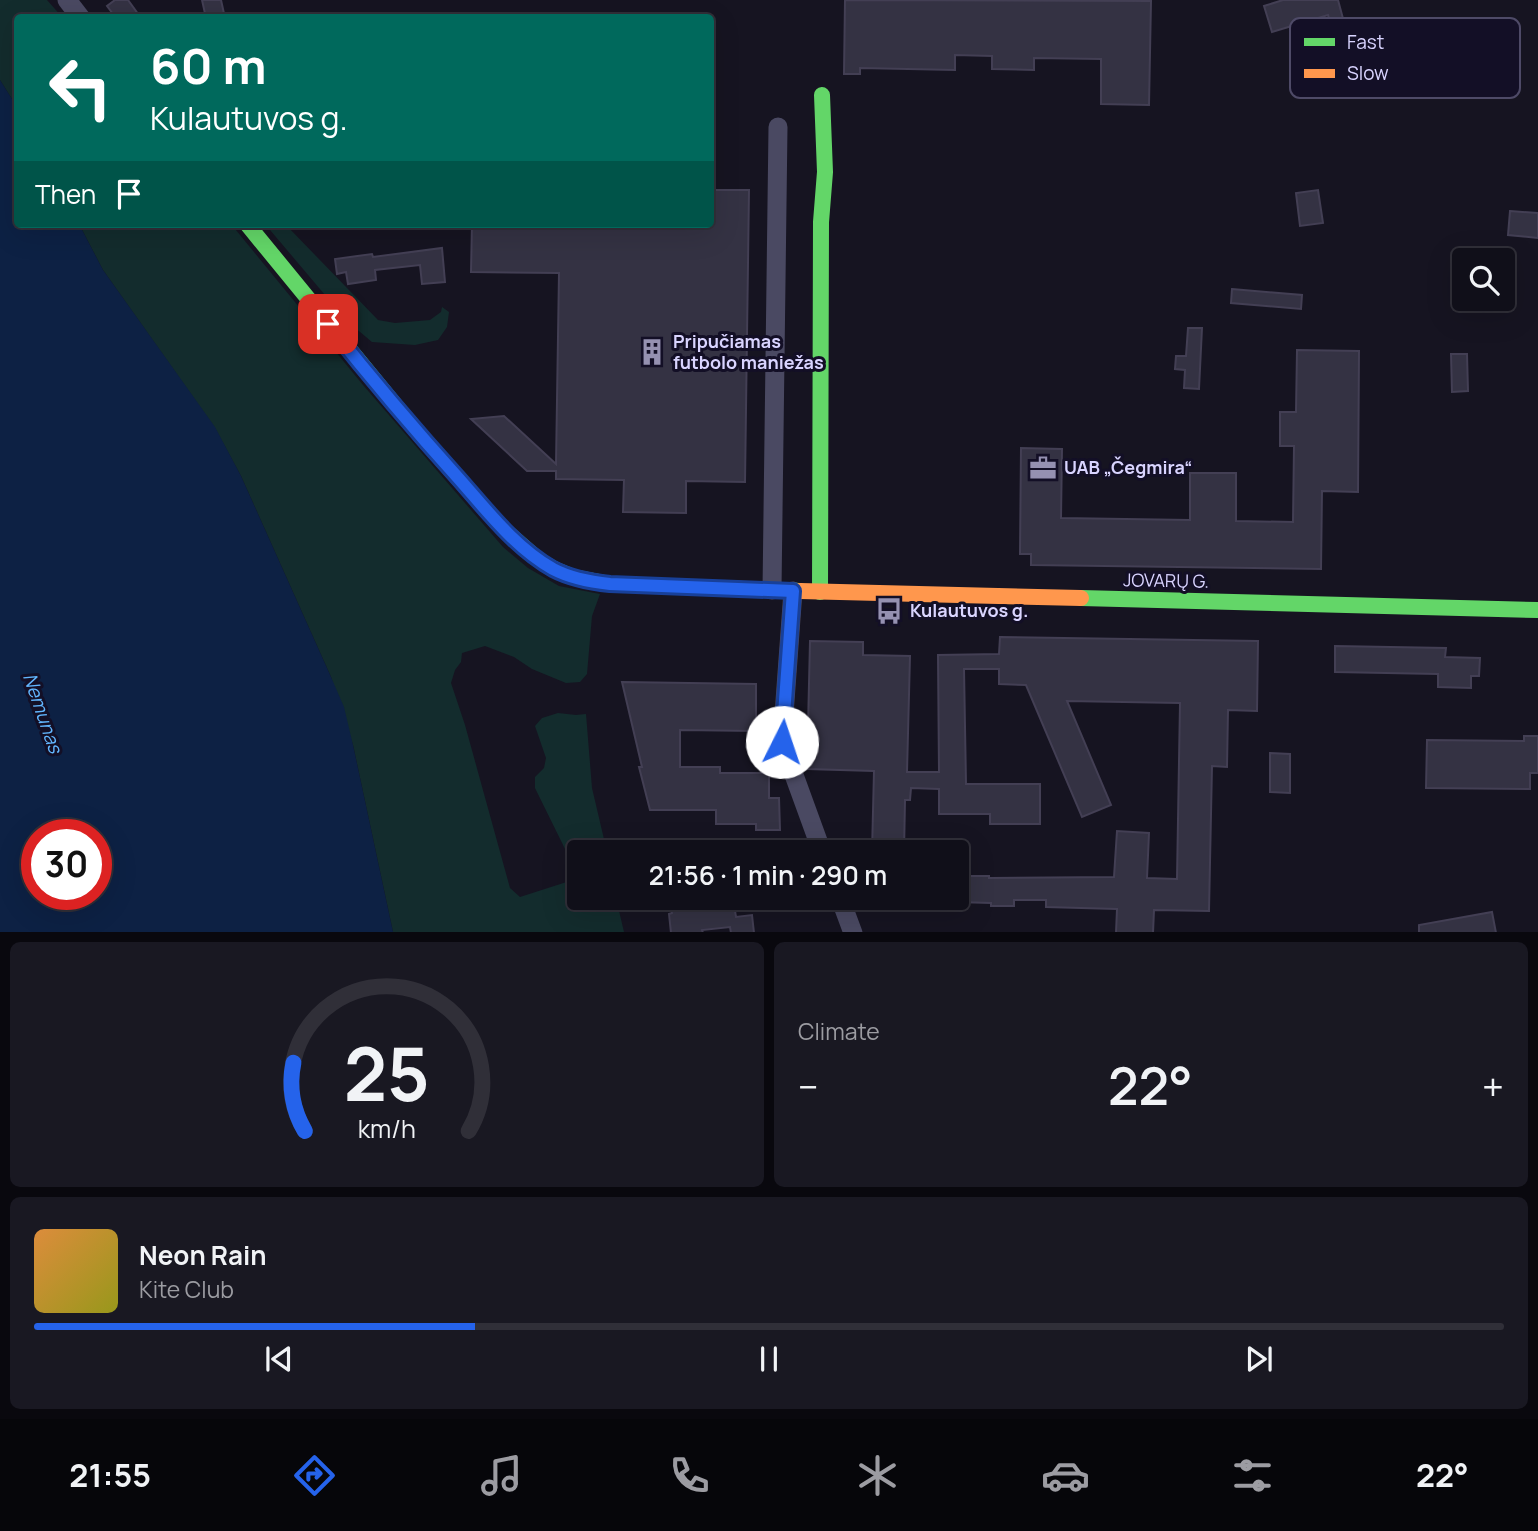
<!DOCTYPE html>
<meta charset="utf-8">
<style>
body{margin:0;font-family:Manrope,sans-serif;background:#191822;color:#f1f3f6;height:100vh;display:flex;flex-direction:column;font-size:26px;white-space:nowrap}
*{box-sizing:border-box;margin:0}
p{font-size:23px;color:#9c9ca2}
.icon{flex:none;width:38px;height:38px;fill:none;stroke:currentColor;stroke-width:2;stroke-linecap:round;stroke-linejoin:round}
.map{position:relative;height:932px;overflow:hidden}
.drawer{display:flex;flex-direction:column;gap:10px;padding:10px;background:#09080e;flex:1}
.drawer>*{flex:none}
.guide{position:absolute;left:14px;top:14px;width:700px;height:214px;border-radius:7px;box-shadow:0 7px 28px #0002,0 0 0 2px #302f38;background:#00695c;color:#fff;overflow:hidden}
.fabs{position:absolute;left:1452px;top:248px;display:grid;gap:14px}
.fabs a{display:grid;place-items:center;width:63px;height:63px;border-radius:7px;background:#100f19;box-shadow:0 7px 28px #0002,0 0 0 2px #302f38;font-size:35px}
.speed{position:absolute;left:21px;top:819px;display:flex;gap:14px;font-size:35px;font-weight:700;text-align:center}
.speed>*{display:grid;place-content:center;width:91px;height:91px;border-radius:50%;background:#100f19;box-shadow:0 7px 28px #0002,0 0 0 2px #302f38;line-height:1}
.speed .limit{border:10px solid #d22;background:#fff;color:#111}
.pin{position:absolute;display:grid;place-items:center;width:60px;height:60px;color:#fff;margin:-30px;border-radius:14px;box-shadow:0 4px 10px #0006}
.me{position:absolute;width:77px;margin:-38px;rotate:4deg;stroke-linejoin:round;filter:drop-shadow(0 0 5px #0008)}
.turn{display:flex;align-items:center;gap:24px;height:147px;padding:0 21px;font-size:32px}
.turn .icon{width:91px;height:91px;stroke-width:2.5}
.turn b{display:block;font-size:49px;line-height:60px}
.then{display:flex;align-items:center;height:66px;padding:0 21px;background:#0003;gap:14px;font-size:26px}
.big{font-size:52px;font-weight:600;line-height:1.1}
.drawer .card{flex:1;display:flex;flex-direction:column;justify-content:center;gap:10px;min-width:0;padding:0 24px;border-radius:10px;background:#191822}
.drawer .dial{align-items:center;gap:0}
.dial svg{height:182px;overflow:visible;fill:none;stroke:#302f38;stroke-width:7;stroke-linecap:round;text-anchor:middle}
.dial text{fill:#f1f3f6;stroke:none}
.song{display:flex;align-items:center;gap:21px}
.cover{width:84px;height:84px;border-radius:10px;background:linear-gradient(135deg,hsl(30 70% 55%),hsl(60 70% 35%))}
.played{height:7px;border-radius:4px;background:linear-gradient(90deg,#2563eb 30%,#302f38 30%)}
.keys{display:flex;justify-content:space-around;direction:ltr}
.heat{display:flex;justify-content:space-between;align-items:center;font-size:38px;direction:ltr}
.drawer .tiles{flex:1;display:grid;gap:10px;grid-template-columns:1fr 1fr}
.card:last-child{grid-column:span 2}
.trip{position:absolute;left:567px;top:840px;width:402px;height:70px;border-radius:7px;background:#100f19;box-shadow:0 7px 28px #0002,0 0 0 2px #302f38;font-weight:600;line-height:70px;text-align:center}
.tabs{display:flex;height:112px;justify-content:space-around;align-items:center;background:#06060a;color:#9c9ca2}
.tabs .icon{width:49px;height:49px}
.tabs .selected{color:#2563eb}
.tabs b{font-size:32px;color:#f1f3f6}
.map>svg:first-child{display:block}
</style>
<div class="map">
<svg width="1538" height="933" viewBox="0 0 1538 933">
<rect width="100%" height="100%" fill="#161421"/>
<!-- green -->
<g fill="#132c2d">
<path d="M0,0H47L62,17L18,18L17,107L0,80Z"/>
<path d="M79,224H231L363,385L503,547L528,568L559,586L600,594L592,616L587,674L580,682L566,683L532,669L514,657L485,646L462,653L461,662L455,670L451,683L465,725L510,888L520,897L579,878V898H616L624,932H393L353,745L331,677L241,476L215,428L103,270Z"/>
<path d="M265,224H285L378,320L395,323L430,320L441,312L442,307L449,312L447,327L438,340L415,345L372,342L347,321Z"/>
<path d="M558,713L576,715L586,714L592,788L607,852H579V864L575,863L567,853L535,788V777L544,768L546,758L535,726L542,718Z"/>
</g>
<!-- water -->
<path fill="#0d2144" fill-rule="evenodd" d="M0,80L17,107L18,224H79L103,270L215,427L241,476L331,677L344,707L353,745L393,932H0ZM37,835H96V894H37Z"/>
<!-- building -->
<g fill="#343243" stroke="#433f54" stroke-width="2">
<path d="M115,0H128L141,18H116L107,6Z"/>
<path d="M202,0H221L225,18H206Z"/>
<path d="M845,0L1151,1L1149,105L1101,104V59L1034,58V70L992,69V56L955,55V70L860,68V74H844Z"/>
<path d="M1283,0H1338L1345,26L1332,29L1328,15L1272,32L1264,6Z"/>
<path d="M710,190H749L745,482L686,481V513L623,512L624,480L556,479V471H527L471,419L504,416L556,464L559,273L471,272L472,224H710Z"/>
<path d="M1318,190L1323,223L1300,226L1296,193Z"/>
<path d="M1510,211L1538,213V238L1508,235Z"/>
<path d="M442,248L445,282L422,284L420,265L375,270L376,280L348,284L346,272L337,274L335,259L372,254L373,257Z"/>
<path d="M1232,289L1302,295L1301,309L1231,303Z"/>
<path d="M1188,328H1202L1199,389L1184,388L1185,370L1175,369L1176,356H1186Z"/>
<path d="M1297,350L1359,351L1358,492L1322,491L1321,569L1031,565V554H1020L1021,448L1062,449L1061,518L1190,520V473H1236V521L1293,522L1294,446H1280V412H1296Z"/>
<path d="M1451,354H1467L1468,391L1452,392Z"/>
<path d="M1000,637L1258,641L1257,711L1228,710L1227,767L1212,766L1209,911L1154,910L1153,933H1116L1117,909L1046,907V900H1014V906H991V903L957,902V876H989V878L1114,877L1117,831L1149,833L1147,878L1177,879L1180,703L1067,701L1111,805L1082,817L1026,685L999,684V669H964L966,784H1040V824H990V814H939V789L911,788L910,800H905L904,852H872L874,771L807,769L810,641L863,642V655L910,656L907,772H939L938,655L999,654Z"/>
<path d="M1335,646L1446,648L1445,657L1480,658L1479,676H1471V688L1438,687V674L1335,672Z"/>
<path d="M622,682L756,684V731L680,730V767H720V773H769V798H779L780,830H756V824H716V810H650L639,767H642Z"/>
<path d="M1524,736H1538V773H1530V789L1426,788L1427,740L1524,741Z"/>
<path d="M1270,753L1290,754V793L1270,792Z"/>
<path d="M669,898H733L736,917L752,915L754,933H731L730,927L702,930L703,933H671L669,914L672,913Z"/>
<path d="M1492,912L1496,933H1419V925Z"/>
</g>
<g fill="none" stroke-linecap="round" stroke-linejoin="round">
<!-- street -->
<g stroke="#4a4962" stroke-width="19">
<path d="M67,0L81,18"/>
<path d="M772,590L778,127"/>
<path d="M793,591L782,742L822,852"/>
<path d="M840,898L853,933"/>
</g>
<!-- fast -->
<g stroke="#63d668" stroke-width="16">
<path d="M247,224L418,433L501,527L540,561L556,570L573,577L610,584L800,591"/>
<path d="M820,592L821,222L825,172L822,95"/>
<path d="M1081,598L1538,610"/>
</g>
<!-- slow -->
<path stroke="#ff974d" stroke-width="16" d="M800,591L1081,598"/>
</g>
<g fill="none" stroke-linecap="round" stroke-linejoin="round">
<defs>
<path id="route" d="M328,324C370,377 414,429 460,480C488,512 516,548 553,569C570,578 591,582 610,584L793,591L782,742"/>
</defs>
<!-- route casing -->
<use href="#route" stroke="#184099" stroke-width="18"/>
<!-- route -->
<use href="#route" stroke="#2563eb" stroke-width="12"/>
</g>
<!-- icons -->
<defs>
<symbol id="building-bare" viewBox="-9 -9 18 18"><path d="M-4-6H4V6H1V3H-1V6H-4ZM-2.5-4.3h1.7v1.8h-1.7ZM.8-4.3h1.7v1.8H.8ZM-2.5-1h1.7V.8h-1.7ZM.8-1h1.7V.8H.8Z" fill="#9591b1" stroke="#130f26" stroke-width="2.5" paint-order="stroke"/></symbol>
<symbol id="office-bare" viewBox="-9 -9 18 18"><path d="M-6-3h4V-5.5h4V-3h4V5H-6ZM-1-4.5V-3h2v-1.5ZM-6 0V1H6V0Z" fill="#9591b1" stroke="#130f26" stroke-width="2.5" paint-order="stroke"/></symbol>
<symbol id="bus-bare" viewBox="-9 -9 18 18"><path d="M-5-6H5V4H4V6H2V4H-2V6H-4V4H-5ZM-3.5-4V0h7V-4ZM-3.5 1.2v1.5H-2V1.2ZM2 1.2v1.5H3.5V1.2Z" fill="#9591b1" stroke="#130f26" stroke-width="2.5" paint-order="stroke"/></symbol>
</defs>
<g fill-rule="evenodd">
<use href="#building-bare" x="633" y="333" width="38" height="38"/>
<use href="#office-bare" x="1024" y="449" width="38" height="38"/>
<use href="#bus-bare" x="870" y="592" width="38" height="38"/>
</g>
<g text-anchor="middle" stroke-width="6" stroke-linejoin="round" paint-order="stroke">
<!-- poi labels -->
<g font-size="18" font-weight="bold" fill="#d9d4ff" stroke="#130f26" text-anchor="start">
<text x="673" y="348">Pripučiamas<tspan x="673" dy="21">futbolo maniežas</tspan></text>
<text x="1064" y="474">UAB „Čegmira“</text>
<text x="910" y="617">Kulautuvos g.</text>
</g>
<!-- street labels -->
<g font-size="18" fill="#d9d4ff" stroke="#130f26">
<text transform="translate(1166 581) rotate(1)" y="6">JOVARŲ G.</text>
</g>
<!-- water labels -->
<g font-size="19" font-style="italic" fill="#62b6ff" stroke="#130f26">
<text transform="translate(43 713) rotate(71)" y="7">Nemunas</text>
</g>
</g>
<!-- legend -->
<rect x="1290" y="18" width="230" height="80" rx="10" fill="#130f26" stroke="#4e4a67" stroke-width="2"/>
<rect x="1304" y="38" width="31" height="8" fill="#63d668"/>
<rect x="1304" y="69" width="31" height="9" fill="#ff974d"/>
<g font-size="19" fill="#d9d4ff">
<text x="1347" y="49">Fast</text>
<text x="1347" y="80">Slow</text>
</g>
</svg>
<div class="fabs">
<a><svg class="icon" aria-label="search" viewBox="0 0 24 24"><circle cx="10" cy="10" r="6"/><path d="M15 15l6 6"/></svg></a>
</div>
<div class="speed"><div class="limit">30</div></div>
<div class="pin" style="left:328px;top:324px;background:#d93025"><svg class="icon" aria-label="arrive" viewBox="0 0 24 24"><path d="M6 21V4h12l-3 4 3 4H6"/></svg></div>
<svg class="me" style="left:782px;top:742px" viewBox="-20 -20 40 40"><circle r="19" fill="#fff"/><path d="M0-13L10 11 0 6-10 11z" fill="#2563eb"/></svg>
<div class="trip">21:56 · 1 min · 290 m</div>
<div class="guide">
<div class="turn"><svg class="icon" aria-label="left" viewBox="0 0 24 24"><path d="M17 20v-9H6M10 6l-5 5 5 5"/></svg><div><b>60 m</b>Kulautuvos g.</div></div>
<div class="then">Then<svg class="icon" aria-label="arrive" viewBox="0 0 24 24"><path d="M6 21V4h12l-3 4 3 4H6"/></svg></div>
</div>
</div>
<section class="drawer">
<div class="tiles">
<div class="card dial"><svg viewBox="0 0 100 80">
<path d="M14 69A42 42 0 1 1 86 69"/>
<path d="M14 69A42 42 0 0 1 9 39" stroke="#2563eb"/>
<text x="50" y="56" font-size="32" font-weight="700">25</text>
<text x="50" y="72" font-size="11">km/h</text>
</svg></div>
<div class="card"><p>Climate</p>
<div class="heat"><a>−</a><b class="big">22°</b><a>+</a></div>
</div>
<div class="card">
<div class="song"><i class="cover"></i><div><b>Neon Rain</b><p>Kite Club</p></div></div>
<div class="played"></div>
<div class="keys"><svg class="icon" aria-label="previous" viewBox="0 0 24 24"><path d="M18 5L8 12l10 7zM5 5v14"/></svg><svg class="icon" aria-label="pause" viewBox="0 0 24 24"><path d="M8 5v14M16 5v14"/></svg><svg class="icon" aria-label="next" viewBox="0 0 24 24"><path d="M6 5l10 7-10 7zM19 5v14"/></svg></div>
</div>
</div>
</section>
<nav class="tabs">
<b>21:55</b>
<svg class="icon selected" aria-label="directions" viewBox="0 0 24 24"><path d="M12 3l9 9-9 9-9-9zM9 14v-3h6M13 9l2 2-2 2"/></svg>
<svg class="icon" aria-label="music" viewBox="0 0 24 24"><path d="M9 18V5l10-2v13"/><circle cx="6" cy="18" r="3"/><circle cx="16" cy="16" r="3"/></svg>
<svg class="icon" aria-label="phone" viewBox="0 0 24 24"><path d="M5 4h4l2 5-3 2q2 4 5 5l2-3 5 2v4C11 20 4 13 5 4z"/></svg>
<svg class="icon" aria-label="climate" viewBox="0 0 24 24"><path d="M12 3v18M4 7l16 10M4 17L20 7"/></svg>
<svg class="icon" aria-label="car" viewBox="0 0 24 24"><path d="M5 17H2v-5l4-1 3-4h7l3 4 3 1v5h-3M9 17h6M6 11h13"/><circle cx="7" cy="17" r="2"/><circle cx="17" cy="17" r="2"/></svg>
<svg class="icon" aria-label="filters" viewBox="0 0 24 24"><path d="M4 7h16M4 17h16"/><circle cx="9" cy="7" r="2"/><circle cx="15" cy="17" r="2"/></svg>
<b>22°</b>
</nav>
